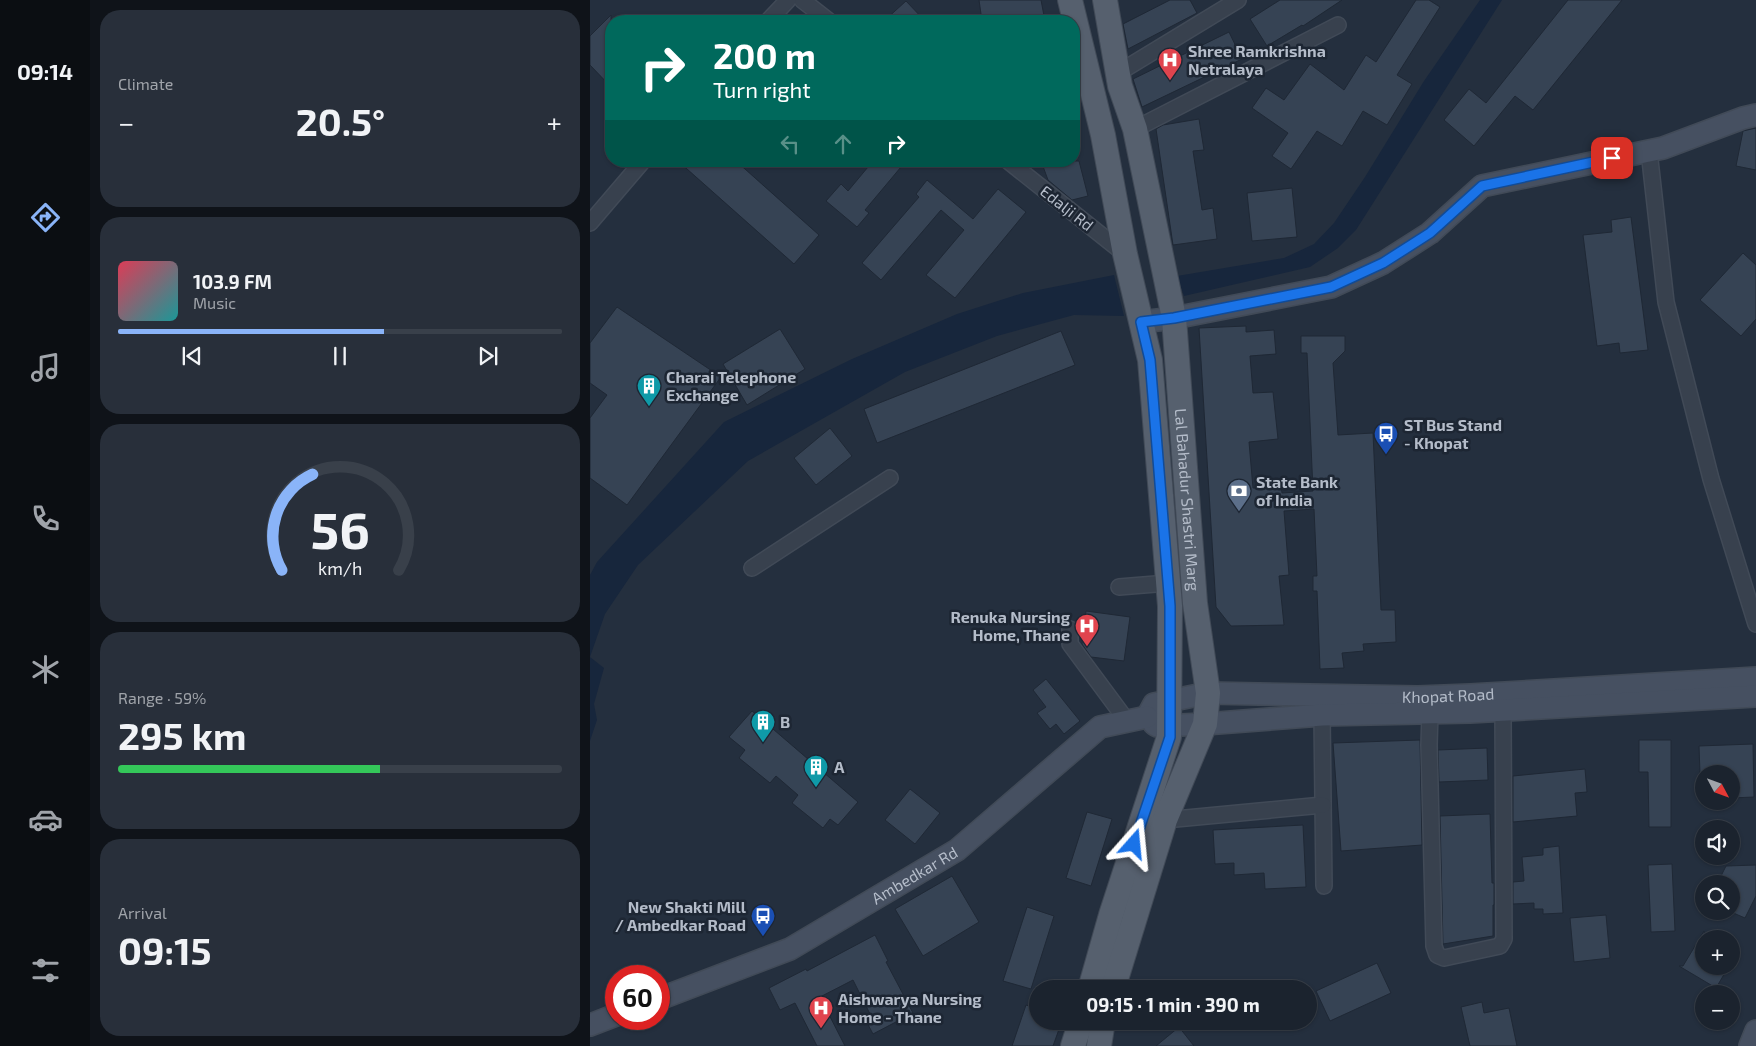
<!DOCTYPE html>
<meta charset="utf-8">
<style>
body{margin:0;font-family:"Exo 2",sans-serif;background:#282f3a;color:#f1f3f6;height:100vh;display:flex;flex-direction:column;font-size:19px;white-space:nowrap}
*{box-sizing:border-box;margin:0}
p{font-size:16px;color:#a0a4aa}
.icon{flex:none;width:28px;height:28px;fill:none;stroke:currentColor;stroke-width:2;stroke-linecap:round;stroke-linejoin:round}
.map{position:relative;flex:1;overflow:hidden}
.details{display:flex;flex-direction:column;gap:10px;padding:10px;background:#0f1319;width:500px}
.details>*{flex:none}
.banner{position:absolute;left:15px;top:15px;width:475px;height:152px;border-radius:20px;box-shadow:0 1px 4px #0004,0 0 0 1px #39404a;background:#00695c;color:#fff;overflow:hidden}
.needle{width:32px;rotate:131deg}
.tools{position:absolute;left:1105px;top:765px;display:grid;gap:10px}
.tools a{display:grid;place-items:center;width:45px;height:45px;border-radius:50%;background:#1b232e;box-shadow:0 1px 4px #0004,0 0 0 1px #39404a;font-size:25px}
.speed{position:absolute;left:15px;top:965px;display:flex;gap:10px;font-size:25px;font-weight:700;text-align:center}
.speed>*{display:grid;place-content:center;width:65px;height:65px;border-radius:50%;background:#1b232e;box-shadow:0 1px 4px #0004,0 0 0 1px #39404a;line-height:1}
.speed .limit{border:8px solid #d22;background:#fff;color:#111}
.pin{position:absolute;display:grid;place-items:center;width:42px;height:42px;color:#fff;margin:-21px;border-radius:10px;box-shadow:0 2px 8px #0006}
.me{position:absolute;width:55px;margin:-28px;rotate:18deg;stroke-linejoin:round;filter:drop-shadow(0 0 4px #0008)}
.turn{display:flex;align-items:center;gap:18px;height:105px;padding:0 25px;font-size:22px}
.turn .icon{width:65px;height:65px;stroke-width:2.5}
.turn b{display:block;font-size:35px;line-height:42px}
.lanes{display:flex;align-items:center;height:48px;padding:0 25px;background:#0003;justify-content:center;gap:25px;direction:ltr}
.lanes .off{opacity:.35}
.big{font-size:38px;font-weight:700;line-height:1.1}
.details .card{flex:1;display:flex;flex-direction:column;justify-content:center;gap:8px;min-width:0;padding:0 18px;border-radius:20px;background:#282f3a}
.details .dial{align-items:center;gap:0}
.dial svg{height:130px;overflow:visible;fill:none;stroke:#39404a;stroke-width:7;stroke-linecap:round;text-anchor:middle}
.dial text{fill:#f1f3f6;stroke:none}
.song{display:flex;align-items:center;gap:15px}
.cover{width:60px;height:60px;border-radius:8px;background:linear-gradient(135deg,hsl(350 70% 55%),hsl(180 70% 35%))}
.played{height:5px;border-radius:2px;background:linear-gradient(90deg,#8ab4f8 60%,#39404a 60%)}
.keys{display:flex;justify-content:space-around;direction:ltr}
.heat{display:flex;justify-content:space-between;align-items:center;font-size:28px;direction:ltr}
.charge{height:8px;border-radius:4px;background:linear-gradient(90deg,#34c759 59%,#39404a 0)}
.trip{position:absolute;left:439px;top:980px;width:288px;height:50px;border-radius:25px;background:#1b232e;box-shadow:0 1px 4px #0004,0 0 0 1px #39404a;font-weight:700;line-height:50px;text-align:center}
main{display:flex;flex:1;min-height:0}
.tabs{display:flex;flex-direction:column;width:90px;justify-content:space-around;align-items:center;background:#0b0e12;color:#a0a4aa}
.tabs .icon{width:35px;height:35px}
.tabs .active{color:#8ab4f8}
.tabs b{font-size:22px;color:#f1f3f6}
.map>svg:first-child{display:block}
</style>
<main>
<nav class="tabs">
<b>09:14</b>
<svg class="icon active" aria-label="directions" viewBox="0 0 24 24"><path d="M12 3l9 9-9 9-9-9zM9 14v-3h6M13 9l2 2-2 2"/></svg>
<svg class="icon" aria-label="music" viewBox="0 0 24 24"><path d="M9 18V5l10-2v13"/><circle cx="6" cy="18" r="3"/><circle cx="16" cy="16" r="3"/></svg>
<svg class="icon" aria-label="phone" viewBox="0 0 24 24"><path d="M5 4h4l2 5-3 2q2 4 5 5l2-3 5 2v4C11 20 4 13 5 4z"/></svg>
<svg class="icon" aria-label="climate" viewBox="0 0 24 24"><path d="M12 3v18M4 7l16 10M4 17L20 7"/></svg>
<svg class="icon" aria-label="car" viewBox="0 0 24 24"><path d="M5 17H2v-5l4-1 3-4h7l3 4 3 1v5h-3M9 17h6M6 11h13"/><circle cx="7" cy="17" r="2"/><circle cx="17" cy="17" r="2"/></svg>
<svg class="icon" aria-label="filters" viewBox="0 0 24 24"><path d="M4 7h16M4 17h16"/><circle cx="9" cy="7" r="2"/><circle cx="15" cy="17" r="2"/></svg>
</nav>
<section class="details">
<div class="card"><p>Climate</p>
<div class="heat"><a>−</a><b class="big">20.5°</b><a>+</a></div>
</div>
<div class="card">
<div class="song"><i class="cover"></i><div><b>103.9 FM</b><p>Music</p></div></div>
<div class="played"></div>
<div class="keys"><svg class="icon" aria-label="previous" viewBox="0 0 24 24"><path d="M18 5L8 12l10 7zM5 5v14"/></svg><svg class="icon" aria-label="pause" viewBox="0 0 24 24"><path d="M8 5v14M16 5v14"/></svg><svg class="icon" aria-label="next" viewBox="0 0 24 24"><path d="M6 5l10 7-10 7zM19 5v14"/></svg></div>
</div>
<div class="card dial"><svg viewBox="0 0 100 80">
<path d="M14 69A42 42 0 1 1 86 69"/>
<path d="M14 69A42 42 0 0 1 33 10" stroke="#8ab4f8"/>
<text x="50" y="56" font-size="32" font-weight="700">56</text>
<text x="50" y="72" font-size="11">km/h</text>
</svg></div>
<div class="card"><p>Range · 59%</p><b class="big">295 km</b><div class="charge"></div></div>
<div class="card"><p>Arrival</p><b class="big">09:15</b></div>
</section>
<div class="map">
<svg width="1166" height="1046" viewBox="0 0 1166 1046">
<rect width="100%" height="100%" fill="#242f3e"/>
<!-- water -->
<g fill="#17263c">
<path d="M890,0H912L766,230L748,248L720,267L594,296L587,276L694,258L724,244L744,223L775,177L834,81Z"/>
<path d="M524,275L534,316L484,315L407,336L315,372L158,461L48,565L15,614L0,657L14,668L4,704L7,720L0,741V575L7,562L134,422L262,359L367,314L433,293Z"/>
</g>
<!-- building -->
<g fill="#364354" stroke="#1f2835">
<path d="M389,0H451L455,21H434L433,16L392,21Z"/>
<path d="M580,0H600L607,13L538,49L533,24Z"/>
<path d="M690,0H752L713,26L712,25L677,46L660,19Z"/>
<path d="M826,0H839L850,7L807,75L822,84L797,125L773,111L752,146L727,131L701,169L682,156L698,133L662,108L676,88L694,100L720,64L754,90L776,55L786,62Z"/>
<path d="M978,0H1032L943,110L925,96L884,146L854,120L879,89L896,103Z"/>
<path d="M316,1L335,21H294Z"/>
<path d="M21,15V87L0,65V36Z"/>
<path d="M639,32L652,59L552,107L543,79Z"/>
<path d="M609,119L614,150L603,151L612,210L623,208L627,239L583,245L566,129L573,125Z"/>
<path d="M1166,128V170L1146,166L1153,131Z"/>
<path d="M88,161H146L229,235L204,264Z"/>
<path d="M283,161H316L275,210L279,213L267,227L236,201L251,184L258,191Z"/>
<path d="M451,161H489L498,196L482,200L458,180Z"/>
<path d="M337,180L383,219L408,189L436,212L365,298L336,275L374,230L351,210L291,280L272,263L329,197L326,194Z"/>
<path d="M702,188L707,237L662,241L657,193Z"/>
<path d="M1041,217L1058,350L1030,353L1029,343L1007,346L993,235L1022,232L1021,220Z"/>
<path d="M1153,253L1166,265V319L1151,336L1110,300Z"/>
<path d="M27,307L131,377L37,505L0,478V418L17,395L0,383V343Z"/>
<path d="M656,326V332L684,330L686,354L660,356L663,393L683,392L688,439L659,442L663,488L691,485L692,493L723,491L717,353H711V336H755V351L743,363L748,435L783,433L791,610H805L806,642L773,644L774,651L752,653L754,668L730,669L727,591H723V576H727L724,509L694,511L699,575L689,576L694,625L641,626L626,607L609,328Z"/>
<path d="M190,329L215,369L157,405L133,364Z"/>
<path d="M471,331L485,365L287,443L274,409Z"/>
<path d="M240,428L262,456L226,485L204,458Z"/>
<path d="M496,611L540,617L534,661L501,657L492,644Z"/>
<path d="M456,679L490,721L474,734L466,724L460,729L447,713L456,707L443,690Z"/>
<path d="M162,711L268,802L248,825L240,819L233,828L202,803L208,795L186,776L180,783L149,758L155,750L139,737Z"/>
<path d="M830,740L832,845L751,851L743,743Z"/>
<path d="M1049,740H1081V827H1059L1058,772H1049Z"/>
<path d="M1163,744L1164,797L1141,798V774H1110L1109,746Z"/>
<path d="M897,748L898,780L849,782L848,750Z"/>
<path d="M995,769L997,792L985,793L987,816L923,822V776Z"/>
<path d="M320,789L350,813L325,844L295,820Z"/>
<path d="M497,812L522,819L501,886L476,878Z"/>
<path d="M900,814L902,883H904V905H903V936L853,944L850,816Z"/>
<path d="M713,825L716,887L675,889L674,873L644,875V863L625,864L623,830Z"/>
<path d="M969,846L973,913L953,914V909H944V903L923,904V882L934,881L932,857L953,855V848Z"/>
<path d="M1082,864L1085,931L1061,932L1058,865Z"/>
<path d="M1166,865V896L1155,918L1141,912V884H1127L1136,866Z"/>
<path d="M362,876L389,922L333,956L305,909Z"/>
<path d="M437,907L464,916L441,989L413,981Z"/>
<path d="M1016,915L1020,958L984,962L980,918Z"/>
<path d="M1114,931V966H1139L1126,988L1089,966H1093Z"/>
<path d="M285,935L298,961L296,962L323,1013L283,1034L275,1019L281,1016L263,980L230,997L255,1046H227L205,1003L190,1010L179,988L216,969L217,971Z"/>
<path d="M787,963L801,993L740,1021L726,991Z"/>
<path d="M892,1002L894,1013L919,1008L927,1046H880L871,1007Z"/>
<path d="M436,1005L448,1009V1021H472L463,1046H422Z"/>
<path d="M589,1027L604,1046H566Z"/>
</g>
<g fill="none" stroke-linecap="round" stroke-linejoin="round">
<defs>
<g id="street">
<path d="M212,0L239,21"/>
<path d="M178,21L198,0"/>
<path d="M528,73L648,0"/>
<path d="M545,129L748,25"/>
<path d="M1059,151L1076,302L1121,479L1166,624"/>
<path d="M418,161L535,254"/>
<path d="M0,223L53,161"/>
<path d="M162,568L300,478"/>
<path d="M529,587L578,583"/>
<path d="M480,629V644L537,721"/>
<path d="M840,713L839,745L844,946L847,955L854,958L910,946L914,939L913,711"/>
<path d="M732,715L734,886"/>
<path d="M575,820L733,805"/>
</g>
<g id="secondary">
<path d="M551,322L584,318L741,287L793,263L840,233L892,186L1073,148L1153,118L1166,115"/>
<path id="s1" d="M557,717L564,704L618,693L828,697L880,695L1166,678"/>
<path d="M564,724L567,726L615,724L732,715L880,712L1166,696"/>
<path id="s2" d="M69,999L200,949L367,850L510,727L557,717"/>
<path d="M0,1025L26,1015"/>
<path d="M1160,1046L1166,1031"/>
</g>
<g id="primary">
<path d="M480,0L513,135L535,254L560,360L580,606L579,737L521,915L500,989"/>
<path id="s3" d="M515,0L530,86L545,129L584,318L605,603L618,693L615,724L575,820L523,989"/>
<path d="M483,1046L491,1021"/>
<path d="M509,1046L513,1021"/>
</g>
</defs>
<!-- street casing -->
<use href="#street" stroke="#414a57" stroke-width="18"/>
<!-- secondary casing -->
<use href="#secondary" stroke="#414a57" stroke-width="24"/>
<!-- primary casing -->
<use href="#primary" stroke="#414a57" stroke-width="26"/>
<!-- street -->
<use href="#street" stroke="#38414e" stroke-width="15"/>
<!-- secondary -->
<use href="#secondary" stroke="#465061" stroke-width="21"/>
<!-- primary -->
<use href="#primary" stroke="#56606e" stroke-width="24"/>
</g>
<g fill="none" stroke-linecap="round" stroke-linejoin="round">
<defs>
<path id="route" d="M544,844L580,737V606L560,360L551,322L584,318L741,287L793,263L840,233L892,186L1022,158"/>
</defs>
<!-- route casing -->
<use href="#route" stroke="#114b97" stroke-width="12"/>
<!-- route -->
<use href="#route" stroke="#1a73e8" stroke-width="9"/>
</g>
<!-- icons -->
<defs>
<symbol id="hospital-pin" viewBox="-11 -11 22 30"><path d="M0 17L-7.5 6A9.5 9.5 0 1 1 7.5 6Z" fill="#e0444e" stroke="#1d2633"/><path d="M-5-5h3v3.5h4V-5h3V5h-3V1.5h-4V5h-3Z" fill="#fff"/></symbol>
<symbol id="building-pin" viewBox="-11 -11 22 30"><path d="M0 17L-7.5 6A9.5 9.5 0 1 1 7.5 6Z" fill="#0f9aa8" stroke="#1d2633"/><path d="M-4-6H4V6H1V3H-1V6H-4ZM-2.5-4.3h1.7v1.8h-1.7ZM.8-4.3h1.7v1.8H.8ZM-2.5-1h1.7V.8h-1.7ZM.8-1h1.7V.8H.8Z" fill="#fff"/></symbol>
<symbol id="bus-pin" viewBox="-11 -11 22 30"><path d="M0 17L-7.5 6A9.5 9.5 0 1 1 7.5 6Z" fill="#1a4fb4" stroke="#1d2633"/><path d="M-5-6H5V4H4V6H2V4H-2V6H-4V4H-5ZM-3.5-4V0h7V-4ZM-3.5 1.2v1.5H-2V1.2ZM2 1.2v1.5H3.5V1.2Z" fill="#fff"/></symbol>
<symbol id="bank-pin" viewBox="-11 -11 22 30"><path d="M0 17L-7.5 6A9.5 9.5 0 1 1 7.5 6Z" fill="#5c6f8a" stroke="#1d2633"/><path d="M-6-4H6V4H-6ZM0-2.3a2.3 2.3 0 1 0 0 4.6a2.3 2.3 0 1 0 0-4.6Z" fill="#fff"/></symbol>
</defs>
<g fill-rule="evenodd">
<use href="#hospital-pin" x="566" y="46" width="28" height="38"/>
<use href="#building-pin" x="45" y="372" width="28" height="38"/>
<use href="#bus-pin" x="782" y="420" width="28" height="38"/>
<use href="#bank-pin" x="635" y="477" width="28" height="38"/>
<use href="#hospital-pin" x="483" y="612" width="28" height="38"/>
<use href="#building-pin" x="159" y="708" width="28" height="38"/>
<use href="#building-pin" x="212" y="753" width="28" height="38"/>
<use href="#bus-pin" x="159" y="902" width="28" height="38"/>
<use href="#hospital-pin" x="217" y="994" width="28" height="38"/>
</g>
<g text-anchor="middle" stroke-width="5" stroke-linejoin="round" paint-order="stroke">
<!-- poi labels -->
<g font-size="16" font-weight="bold" fill="#b4bcc9" stroke="#1d2633" text-anchor="start">
<text x="598" y="57">Shree Ramkrishna<tspan x="598" dy="18">Netralaya</tspan></text>
<text x="76" y="383">Charai Telephone<tspan x="76" dy="18">Exchange</tspan></text>
<text x="814" y="431">ST Bus Stand<tspan x="814" dy="18">- Khopat</tspan></text>
<text x="666" y="488">State Bank<tspan x="666" dy="18">of India</tspan></text>
<text x="480" y="623" text-anchor="end">Renuka Nursing<tspan x="480" dy="18">Home, Thane</tspan></text>
<text x="190" y="728">B</text>
<text x="244" y="773">A</text>
<text x="156" y="913" text-anchor="end">New Shakti Mill<tspan x="156" dy="18">/ Ambedkar Road</tspan></text>
<text x="248" y="1005">Aishwarya Nursing<tspan x="248" dy="18">Home - Thane</tspan></text>
</g>
<!-- street labels -->
<g font-size="16" fill="#b4bcc9" stroke="#1d2633">
<text transform="translate(477 208) rotate(38)" y="6">Edalji Rd</text>
<text dy="6" stroke="none"><textPath href="#s3" startOffset="508">Lal Bahadur Shastri Marg</textPath></text>
<text dy="6" stroke="none"><textPath href="#s1" startOffset="310">Khopat Road</textPath></text>
<text dy="6" stroke="none"><textPath href="#s2" startOffset="285">Ambedkar Rd</textPath></text>
</g>
</g>
</svg>
<div class="tools">
<a><svg class="needle" viewBox="-14 -14 28 28"><path d="M0-13l5 13h-10z" fill="#e53935"/><path d="M0 13l5-13h-10z" fill="#a0a4aa"/></svg></a>
<a><svg class="icon" aria-label="sound" viewBox="0 0 24 24"><path d="M4 9h4l5-4v14l-5-4H4zM17 9q2 3 0 6"/></svg></a>
<a><svg class="icon" aria-label="search" viewBox="0 0 24 24"><circle cx="10" cy="10" r="6"/><path d="M15 15l6 6"/></svg></a>
<a>+</a>
<a>−</a>
</div>
<div class="speed"><div class="limit">60</div></div>
<div class="pin" style="left:1022px;top:158px;background:#d93025"><svg class="icon" aria-label="arrive" viewBox="0 0 24 24"><path d="M6 21V4h12l-3 4 3 4H6"/></svg></div>
<svg class="me" style="left:544px;top:844px" viewBox="-20 -20 40 40"><path d="M0-17L14 15 0 8-14 15z" fill="#1a73e8" stroke="#fff" stroke-width="4"/></svg>
<div class="trip">09:15 · 1 min · 390 m</div>
<div class="banner">
<div class="turn"><svg class="icon" aria-label="right" viewBox="0 0 24 24"><path d="M7 20v-9h11M14 6l5 5-5 5"/></svg><div><b>200 m</b>Turn right</div></div>
<div class="lanes"><svg class="icon off" aria-label="left" viewBox="0 0 24 24"><path d="M17 20v-9H6M10 6l-5 5 5 5"/></svg><svg class="icon off" aria-label="ahead" viewBox="0 0 24 24"><path d="M12 20V5M6 11l6-6 6 6"/></svg><svg class="icon" aria-label="right" viewBox="0 0 24 24"><path d="M7 20v-9h11M14 6l5 5-5 5"/></svg></div>
</div>
</div>
</main>
